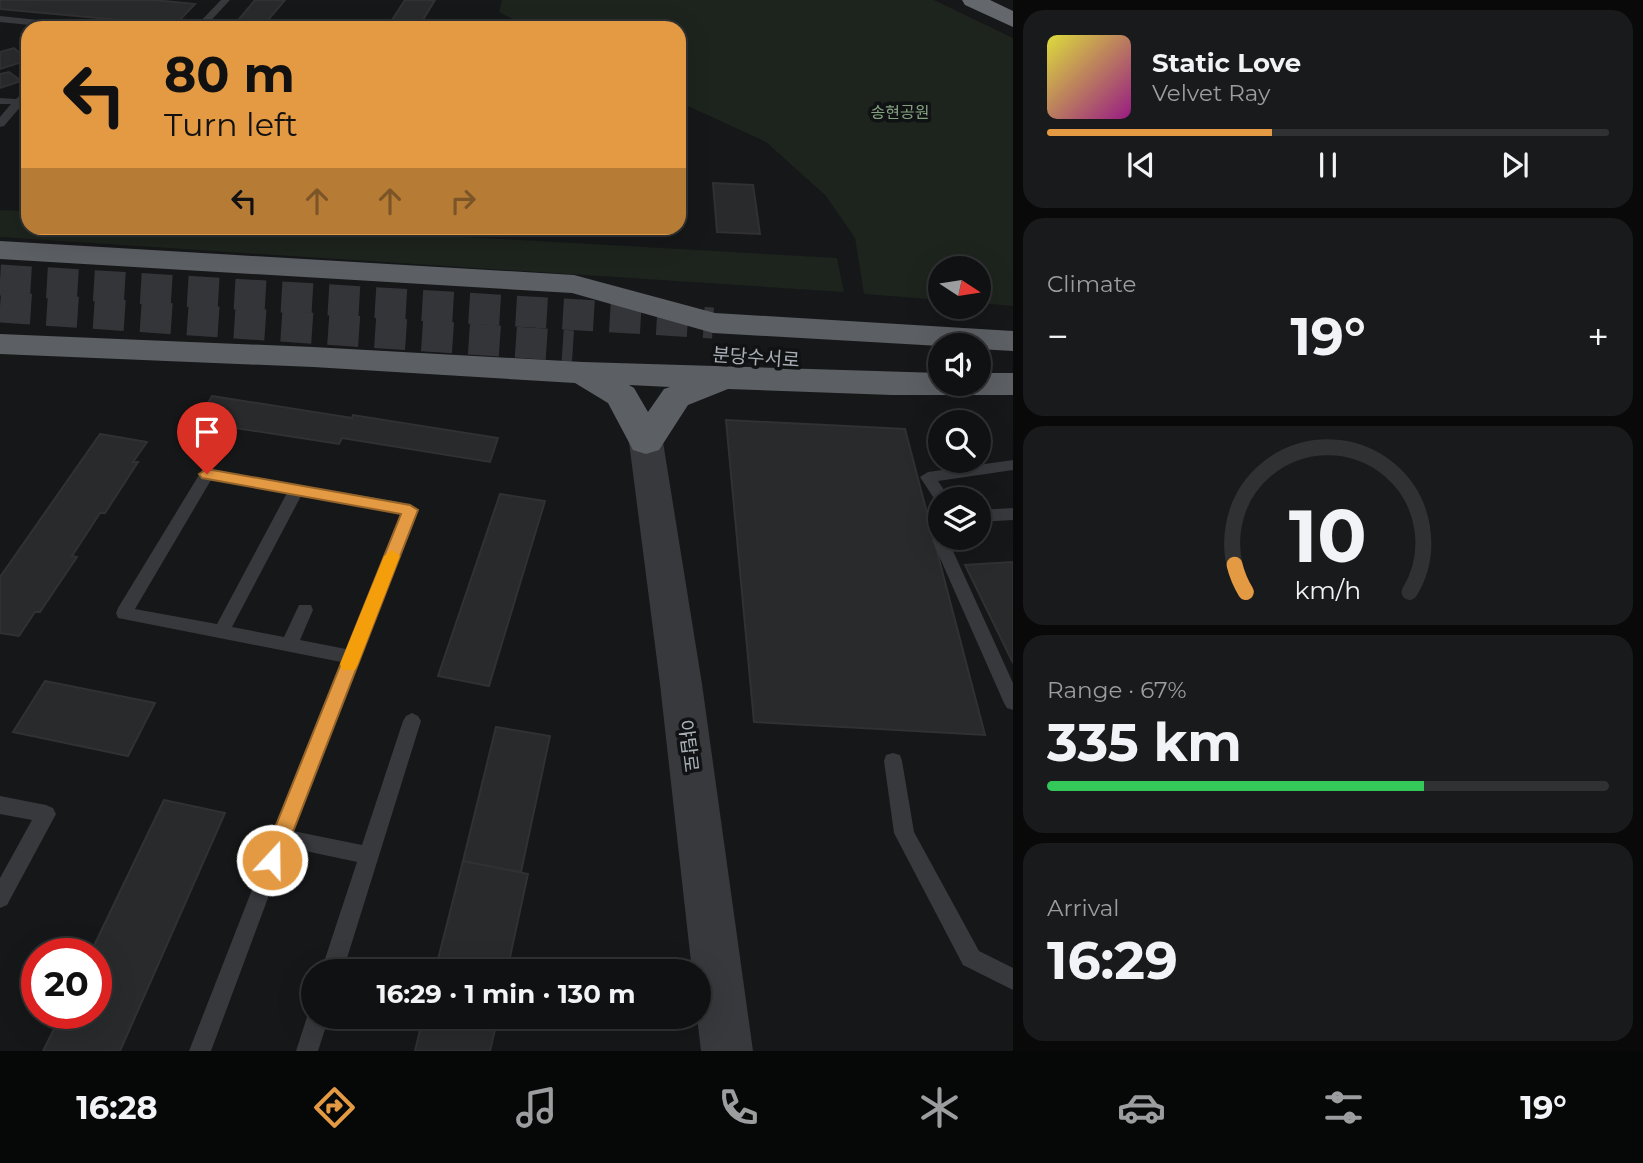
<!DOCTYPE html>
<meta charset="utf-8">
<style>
body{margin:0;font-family:Montserrat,"Noto Sans KR",sans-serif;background:#191a1b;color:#f1f3f6;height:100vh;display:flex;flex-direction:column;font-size:26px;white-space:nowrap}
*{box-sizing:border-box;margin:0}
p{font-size:23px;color:#9c9d9f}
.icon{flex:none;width:38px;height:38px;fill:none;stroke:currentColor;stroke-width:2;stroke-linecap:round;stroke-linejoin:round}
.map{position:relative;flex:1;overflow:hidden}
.side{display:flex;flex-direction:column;gap:10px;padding:10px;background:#09090a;width:630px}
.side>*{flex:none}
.banner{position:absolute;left:21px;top:21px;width:665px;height:214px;border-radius:21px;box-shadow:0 7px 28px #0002,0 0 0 2px #303132;background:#e49a42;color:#111;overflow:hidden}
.needle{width:46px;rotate:102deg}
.buttons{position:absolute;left:928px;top:256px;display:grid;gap:14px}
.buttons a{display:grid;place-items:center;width:63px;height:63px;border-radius:50%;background:#101112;box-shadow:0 7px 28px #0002,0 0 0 2px #303132;font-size:35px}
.speed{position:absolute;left:21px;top:938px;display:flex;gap:14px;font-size:35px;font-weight:700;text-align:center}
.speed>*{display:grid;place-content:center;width:91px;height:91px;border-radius:50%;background:#101112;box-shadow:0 7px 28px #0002,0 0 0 2px #303132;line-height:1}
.speed .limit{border:10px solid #d22;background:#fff;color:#111}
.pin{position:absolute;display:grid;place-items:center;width:60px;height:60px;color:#fff;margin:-72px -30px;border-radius:50% 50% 50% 0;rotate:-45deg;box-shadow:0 0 7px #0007}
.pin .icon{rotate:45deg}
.me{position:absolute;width:77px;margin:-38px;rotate:21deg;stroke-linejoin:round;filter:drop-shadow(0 0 5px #0008)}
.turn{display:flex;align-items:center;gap:24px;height:147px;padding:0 28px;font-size:32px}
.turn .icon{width:91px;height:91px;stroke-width:2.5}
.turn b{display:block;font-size:49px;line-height:60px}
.lanes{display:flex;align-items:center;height:66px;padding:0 28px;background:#0003;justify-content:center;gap:35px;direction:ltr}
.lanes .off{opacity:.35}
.big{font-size:52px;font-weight:700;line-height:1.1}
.side .tile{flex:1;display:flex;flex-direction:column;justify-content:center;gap:10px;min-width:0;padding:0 24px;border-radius:21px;background:#191a1b}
.side .dial{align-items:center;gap:0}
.dial svg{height:182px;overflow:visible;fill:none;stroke:#303132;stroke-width:7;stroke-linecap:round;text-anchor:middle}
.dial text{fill:#f1f3f6;stroke:none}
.song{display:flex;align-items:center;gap:21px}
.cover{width:84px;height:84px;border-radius:10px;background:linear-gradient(135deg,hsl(60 70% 55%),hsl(310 70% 35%))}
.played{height:7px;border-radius:4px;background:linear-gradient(90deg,#e49a42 40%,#303132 40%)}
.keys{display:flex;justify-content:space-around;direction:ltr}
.heat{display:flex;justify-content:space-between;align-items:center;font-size:38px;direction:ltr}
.charge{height:10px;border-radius:5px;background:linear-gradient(90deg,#34c759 67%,#303132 0)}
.trip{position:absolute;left:301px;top:959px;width:410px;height:70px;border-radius:35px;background:#101112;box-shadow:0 7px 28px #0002,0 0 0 2px #303132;font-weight:700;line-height:70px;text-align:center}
.menu{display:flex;height:112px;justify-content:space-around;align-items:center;background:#060707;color:#9c9d9f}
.menu .icon{width:49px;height:49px}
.menu .current{color:#e49a42}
.menu b{font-size:32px;color:#f1f3f6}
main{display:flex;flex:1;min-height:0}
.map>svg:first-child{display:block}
</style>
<main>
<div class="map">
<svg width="1013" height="1051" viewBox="0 0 1013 1051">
<rect width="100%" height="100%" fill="#161718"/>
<!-- green -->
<g fill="#1d231d">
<path d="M502,0H934L1013,38V306L978,303V268H940V300L864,294L855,238L826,196L766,142L679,102V28H530L499,12Z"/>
<path d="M0,210L28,211V228H310L837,258L844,292L0,237Z"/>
</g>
<!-- building -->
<g fill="#292a2c" stroke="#313134" stroke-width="2">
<path d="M0,0H154L195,4L175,25L0,9Z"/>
<path d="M255,0H285L263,26L235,24Z"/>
<path d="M405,0H435L418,28L388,26Z"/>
<path d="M14,48L28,60L0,69V52Z"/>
<path d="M9,72L21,81L0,88V74Z"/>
<path d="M713,183L753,185L760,234L717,232Z"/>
<path d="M212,396L352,418L353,415L498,438L490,462L342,438L339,444L197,422Z"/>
<path d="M726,420L905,429L985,735L754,722Z"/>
<path d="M100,434L147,442L133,462H138L105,513H100L72,556L77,557L40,612H35L19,636L0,633V577Z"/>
<path d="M500,494L545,501L489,686L438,676Z"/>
<path d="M1013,562V663L965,565Z"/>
<path d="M45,681L155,703L128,756L13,732Z"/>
<path d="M496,727L550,736L521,872L463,861Z"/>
<path d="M164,800L225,813L120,1051H43L62,1013H96V954H90Z"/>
<path d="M463,861L528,874L507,971H435Z"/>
<path d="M423,1017H498L490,1051H415Z"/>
</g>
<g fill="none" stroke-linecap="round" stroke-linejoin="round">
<!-- trunk-tunnel -->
<g stroke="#333538" stroke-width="31" stroke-dasharray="31 16" stroke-linecap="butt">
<path d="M0,280L713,323"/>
<path d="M0,307L573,346"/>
</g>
<!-- service -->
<g fill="#38393d" fill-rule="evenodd">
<path d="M221,0H230L204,28H194Z"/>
<path d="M0,16L86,25L91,28H59L0,22Z"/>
<path d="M28,88V105H22L4,126L0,127V117L11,104H0V98L16,99Z"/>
<path d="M1013,460V470L938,481L950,499H940V504L937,503L920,477L928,472Z"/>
<path d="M207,469L410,504L418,510L293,831L362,845L403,721L406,716L412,713L418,716L421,721L343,971H321L357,862L287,847L211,1051H189L341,662L118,618L116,613L118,608L202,470ZM211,480L287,493L217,624L135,609ZM301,496L401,514L346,649L300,640L313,610L311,605H299L284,637L232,627Z"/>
<path d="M1013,508V520L978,522V510Z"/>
<path d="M940,532V537H950L948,540L1013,683V710L1007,708L1004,703L932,540Z"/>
<path d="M893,753L900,755L902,761L914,832L979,951L1013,968V990L963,965L894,833L884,761L886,755Z"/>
<path d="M0,796L46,805L53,808L56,814L7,905L0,908V878L32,820L0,814Z"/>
<path d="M313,1008V1017H329L318,1051H296L307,1017Z"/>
</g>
<!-- tertiary -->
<path fill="#38393d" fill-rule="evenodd" d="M646,431L658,434L663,442L702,684L753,1051H701L697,1017L698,971H692L660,684L629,442L634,434Z"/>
<!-- trunk -->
<g fill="#5c5f64" fill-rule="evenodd">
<path d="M0,241L574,275L715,313L1013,331V351L978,349V345L940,346L713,333L572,293L0,259Z"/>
<path d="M0,334L313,347L583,362L940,373V383H978V373H1013V395H892L728,389L688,405L659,450L646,454L633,450L608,403L575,383L313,367L0,354ZM629,385L670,387L664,389L648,412L634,388Z"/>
</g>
<!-- motorway -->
<path fill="#64686d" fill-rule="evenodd" d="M962,0H990L1013,11V27L965,5Z"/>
</g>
<!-- route -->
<path fill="#e49a42" stroke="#94642b" stroke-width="2" d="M207,469L410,505L418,510L282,860L279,867L272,870L265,867L262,860L401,514L202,478L199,474Z"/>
<!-- slow -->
<path fill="#f59e0b" d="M392,550L400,556L358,664L355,670H342L340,664L384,556Z"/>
<g text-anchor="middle" stroke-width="7" stroke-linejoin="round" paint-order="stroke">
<!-- far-park labels -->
<g font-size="16" fill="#84a182" stroke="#111213">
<text x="900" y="118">송현공원</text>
</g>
<!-- street labels -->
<g font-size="19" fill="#a9afb7" stroke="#111213">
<text transform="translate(756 357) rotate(4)" y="7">분당수서로</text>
<text transform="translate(689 746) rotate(83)" y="7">야탑로</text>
</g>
</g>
</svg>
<div class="buttons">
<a><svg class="needle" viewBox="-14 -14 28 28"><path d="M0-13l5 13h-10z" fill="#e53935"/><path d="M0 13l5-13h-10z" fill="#9c9d9f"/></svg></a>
<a><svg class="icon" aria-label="sound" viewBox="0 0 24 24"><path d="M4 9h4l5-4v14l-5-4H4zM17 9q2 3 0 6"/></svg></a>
<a><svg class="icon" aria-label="search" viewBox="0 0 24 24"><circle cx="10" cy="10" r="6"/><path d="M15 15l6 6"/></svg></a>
<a><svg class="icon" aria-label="layers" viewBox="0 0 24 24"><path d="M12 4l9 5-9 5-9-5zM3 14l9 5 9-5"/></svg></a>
</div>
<div class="speed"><div class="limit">20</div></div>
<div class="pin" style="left:207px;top:474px;background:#d93025"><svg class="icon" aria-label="arrive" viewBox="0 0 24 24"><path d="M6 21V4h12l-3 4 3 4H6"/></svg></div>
<svg class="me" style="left:272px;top:860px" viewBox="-20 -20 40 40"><circle r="17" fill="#e49a42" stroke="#fff" stroke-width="3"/><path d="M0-11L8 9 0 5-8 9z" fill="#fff"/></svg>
<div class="trip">16:29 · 1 min · 130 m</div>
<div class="banner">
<div class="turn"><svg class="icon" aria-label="left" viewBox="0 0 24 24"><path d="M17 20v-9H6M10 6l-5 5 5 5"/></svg><div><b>80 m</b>Turn left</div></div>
<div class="lanes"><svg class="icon" aria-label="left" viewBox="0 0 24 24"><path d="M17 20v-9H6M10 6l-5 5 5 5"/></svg><svg class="icon off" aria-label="ahead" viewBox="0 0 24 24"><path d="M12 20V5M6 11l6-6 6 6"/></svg><svg class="icon off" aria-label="ahead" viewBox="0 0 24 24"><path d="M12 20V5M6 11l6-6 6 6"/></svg><svg class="icon off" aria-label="right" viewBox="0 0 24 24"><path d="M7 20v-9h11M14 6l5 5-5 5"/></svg></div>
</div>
</div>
<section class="side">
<div class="tile">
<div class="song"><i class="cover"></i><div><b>Static Love</b><p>Velvet Ray</p></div></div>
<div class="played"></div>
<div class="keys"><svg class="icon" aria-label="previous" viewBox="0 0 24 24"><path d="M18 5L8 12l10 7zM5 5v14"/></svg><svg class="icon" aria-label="pause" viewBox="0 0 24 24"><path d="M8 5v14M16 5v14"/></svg><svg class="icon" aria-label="next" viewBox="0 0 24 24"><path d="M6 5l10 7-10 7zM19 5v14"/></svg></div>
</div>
<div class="tile"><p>Climate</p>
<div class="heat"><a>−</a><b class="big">19°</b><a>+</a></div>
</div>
<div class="tile dial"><svg viewBox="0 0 100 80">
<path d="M14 69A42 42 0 1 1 86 69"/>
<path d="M14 69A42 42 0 0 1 9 57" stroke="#e49a42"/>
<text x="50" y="56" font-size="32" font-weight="700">10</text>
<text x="50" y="72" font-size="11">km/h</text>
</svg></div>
<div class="tile"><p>Range · 67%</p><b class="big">335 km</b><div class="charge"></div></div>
<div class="tile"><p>Arrival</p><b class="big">16:29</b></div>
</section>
</main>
<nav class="menu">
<b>16:28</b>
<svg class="icon current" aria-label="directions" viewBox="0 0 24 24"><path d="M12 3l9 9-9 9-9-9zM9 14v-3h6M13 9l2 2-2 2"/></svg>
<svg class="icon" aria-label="music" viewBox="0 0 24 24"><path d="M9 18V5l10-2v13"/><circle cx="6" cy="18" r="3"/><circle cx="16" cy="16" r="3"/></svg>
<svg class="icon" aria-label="phone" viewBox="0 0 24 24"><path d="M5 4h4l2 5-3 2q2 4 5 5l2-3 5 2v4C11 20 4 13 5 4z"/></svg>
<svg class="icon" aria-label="climate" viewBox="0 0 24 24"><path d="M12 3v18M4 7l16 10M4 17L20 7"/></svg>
<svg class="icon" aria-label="car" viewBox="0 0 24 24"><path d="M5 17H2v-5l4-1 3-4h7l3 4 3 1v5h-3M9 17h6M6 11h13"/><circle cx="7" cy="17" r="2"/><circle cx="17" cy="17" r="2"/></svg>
<svg class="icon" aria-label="filters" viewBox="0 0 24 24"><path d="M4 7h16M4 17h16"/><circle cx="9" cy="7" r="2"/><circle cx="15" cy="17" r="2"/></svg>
<b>19°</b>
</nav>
